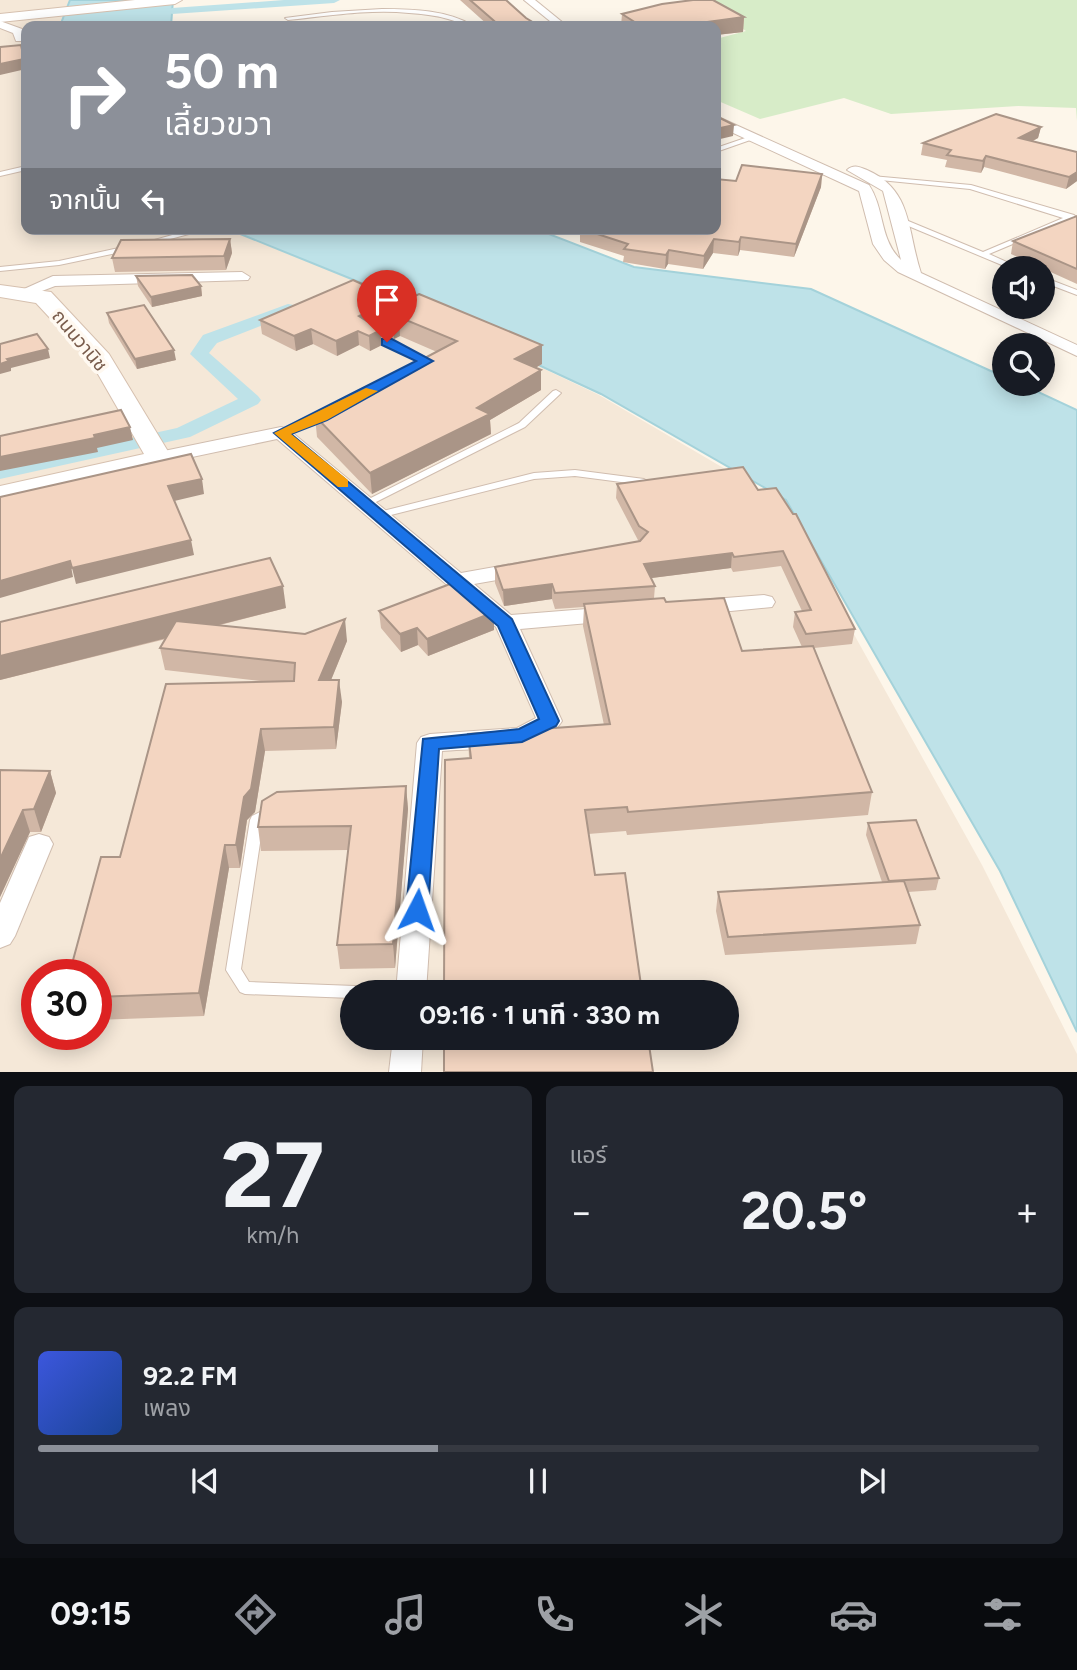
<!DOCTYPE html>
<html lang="th">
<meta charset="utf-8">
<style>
body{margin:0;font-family:Figtree,"Noto Sans Thai",sans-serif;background:#242831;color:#f1f3f6;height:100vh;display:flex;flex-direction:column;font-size:26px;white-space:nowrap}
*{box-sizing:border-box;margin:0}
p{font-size:23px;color:#9ea1a6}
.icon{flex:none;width:38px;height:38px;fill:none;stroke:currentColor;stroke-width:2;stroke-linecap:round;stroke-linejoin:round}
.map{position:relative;height:1072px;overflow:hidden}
.side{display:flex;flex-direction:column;gap:14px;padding:14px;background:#0d0f14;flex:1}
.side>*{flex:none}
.top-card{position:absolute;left:21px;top:21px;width:700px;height:214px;border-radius:14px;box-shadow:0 4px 18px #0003;background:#8c9099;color:#fff;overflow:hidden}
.fabs{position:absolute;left:992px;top:256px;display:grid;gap:14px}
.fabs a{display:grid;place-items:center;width:63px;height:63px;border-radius:50%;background:#171b24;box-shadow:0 4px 18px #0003;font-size:35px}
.speed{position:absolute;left:21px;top:959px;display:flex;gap:14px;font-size:35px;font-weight:700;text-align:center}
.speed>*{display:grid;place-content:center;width:91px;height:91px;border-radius:50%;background:#171b24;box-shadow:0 4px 18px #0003;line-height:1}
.speed .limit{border:10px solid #d22;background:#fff;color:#111}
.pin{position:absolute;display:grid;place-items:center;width:60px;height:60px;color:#fff;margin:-72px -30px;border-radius:50% 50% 50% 0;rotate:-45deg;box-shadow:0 0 7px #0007}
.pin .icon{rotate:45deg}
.me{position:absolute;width:77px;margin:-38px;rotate:4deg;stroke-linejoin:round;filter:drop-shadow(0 0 5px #0008)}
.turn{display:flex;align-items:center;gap:24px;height:147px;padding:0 28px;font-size:32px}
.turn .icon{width:91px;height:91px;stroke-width:2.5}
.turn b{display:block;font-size:49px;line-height:60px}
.then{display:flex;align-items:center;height:66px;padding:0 28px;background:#0003;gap:14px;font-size:26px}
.big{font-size:52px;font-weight:700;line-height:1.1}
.side .card{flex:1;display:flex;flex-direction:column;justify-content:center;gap:10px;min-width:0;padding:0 24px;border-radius:14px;background:#242831}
.side .dial{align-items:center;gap:0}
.dial b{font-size:91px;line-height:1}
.song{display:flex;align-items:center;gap:21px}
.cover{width:84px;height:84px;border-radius:10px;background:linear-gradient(135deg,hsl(230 70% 55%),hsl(220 70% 35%))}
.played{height:7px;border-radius:4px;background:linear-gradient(90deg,#8c9099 40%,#363941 40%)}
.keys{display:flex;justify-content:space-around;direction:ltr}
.heat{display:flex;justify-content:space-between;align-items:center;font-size:38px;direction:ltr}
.side .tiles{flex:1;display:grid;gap:14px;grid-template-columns:1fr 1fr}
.card:last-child{grid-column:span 2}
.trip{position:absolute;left:340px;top:980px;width:399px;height:70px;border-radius:35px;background:#171b24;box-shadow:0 4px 18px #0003;font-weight:700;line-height:70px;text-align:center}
.menu{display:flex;height:112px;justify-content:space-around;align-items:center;background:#090b0e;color:#9ea1a6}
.menu .icon{width:49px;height:49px}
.menu .current{color:#8c9099}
.menu b{font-size:32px;color:#f1f3f6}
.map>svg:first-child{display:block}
</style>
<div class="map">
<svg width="1077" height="1072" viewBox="0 0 1077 1072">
<rect width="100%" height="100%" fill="#fdf6ea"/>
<!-- residential -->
<path fill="#f5e8d8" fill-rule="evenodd" d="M0,0H70L60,26H26V229H249L599,395L780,501L982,865L1077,1054V1072H0ZM37,975H96V1034H37ZM352,992H726V1038H352Z"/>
<!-- green -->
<path fill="#d7ecc8" d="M697,0H1077V121L1076,108L1018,106L891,114L844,98L760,119L716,100V39L746,31Z"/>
<!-- water -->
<g fill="#bee2e8" stroke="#a4d2da" stroke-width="2">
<path d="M70,0H173L171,26H60Z"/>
<path d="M228,229H536L634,267L811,289L1004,377V383H1019L1077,410V1032L1000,871L786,500L601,394L359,282Z"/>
</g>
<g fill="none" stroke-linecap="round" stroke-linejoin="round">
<!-- canal -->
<g fill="#bee2e8" fill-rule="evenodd">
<path d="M284,0H340L334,3L172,14L166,11L172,8Z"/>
<path d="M288,304L294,305L297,309L294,313L217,343L209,353L258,396L261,400L258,404L190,437L0,479V467L177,428L238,399L190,354L203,335Z"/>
</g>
<defs>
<g id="lane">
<path d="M382,9C413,9 447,10 474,26C464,26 457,21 448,19C435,15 422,14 409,13C369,9 328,16 288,20L285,18L332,12Z"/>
<path d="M634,18L636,21L619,26H611Z"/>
<path d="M543,23L545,26H528Z"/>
<path d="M754,135L756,136V138L716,152V148Z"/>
<path d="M26,166V170L0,176V172Z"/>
<path d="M872,176L971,185L1074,215L1077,218V222L1070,220L989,254L1020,268H1009L894,220L901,218L983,252L1063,218L970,189L870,179L869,178Z"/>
<path d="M194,229L200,231L144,246L140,244Z"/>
<path d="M128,246L132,248L131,250L59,265L0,271V267L59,261Z"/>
<path d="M1043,277L1077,290V295L1043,282Z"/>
<path d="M370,331L429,359L430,361L421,367H415V363L419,361L367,336V332Z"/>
<path d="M556,390L561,393L559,395L525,427L370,505H362L361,503L519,423L553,391Z"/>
<path d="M327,411L330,412L332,414L330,416L284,435H278L276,433Z"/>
<path d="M575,470L644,479L649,482L644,485L575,476L534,479L379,518L374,515L375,513L534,473Z"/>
<path d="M270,807L275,809L277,812L275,815L263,823L241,969L249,982L355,986L360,988L362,992H352V998L245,994L240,992L226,970L250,820L252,816Z"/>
</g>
<g id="street">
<path d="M524,0H535L567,26H556Z"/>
<path d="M0,21L22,29L24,41H16L13,33L0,28Z"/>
<path d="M716,116L869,185C885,209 879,239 901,260L883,191L847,170C854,164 859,167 867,170C913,190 907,231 921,273L1077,345V356L898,272L884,260L873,244L859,191L716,125Z"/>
<path d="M242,272L250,277L248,280L55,286L21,299L13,294L53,276Z"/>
<path d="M281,427L288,429L461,573L523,562L531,564L534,569L531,574L474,584L511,615L612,607L620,609L623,614L620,619L612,621L520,629L562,721C544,752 474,748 442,751L426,992H396L417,743L421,737L430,734L517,728L536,718L496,627L277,439L159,464L149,458L159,452Z"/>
<path d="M764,595L772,597L775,602L772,607L700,614L692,612L689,607L692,602L700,600Z"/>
<path d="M39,834L49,837L53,844L15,936L10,944L0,948V903L29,837Z"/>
<path d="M393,1038H423L421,1072H389Z"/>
</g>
<g id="secondary">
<path d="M135,0H182L175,4L0,22V14Z"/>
<path d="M0,285L51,292L109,354L172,458L168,463L0,502V486L144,454L91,362L36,303L0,297Z"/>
</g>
</defs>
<!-- lane casing -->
<use href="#lane" stroke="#d0bdaf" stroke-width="2"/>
<!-- street casing -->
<use href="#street" stroke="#d0bdaf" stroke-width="2"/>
<!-- secondary casing -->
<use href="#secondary" stroke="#d6c0af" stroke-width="2"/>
<!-- lane -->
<use href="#lane" fill="#fff" fill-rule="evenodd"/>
<!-- street -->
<use href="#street" fill="#fff" fill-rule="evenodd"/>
<!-- secondary -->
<use href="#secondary" fill="#fff" fill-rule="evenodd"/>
</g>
<!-- wall -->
<g fill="#d1b7a6" fill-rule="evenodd">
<path d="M460,0H506L526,18L539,26H489Z"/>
<path d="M622,14L744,17L743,32L716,35V26H621Z"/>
<path d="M1041,127L1038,138L1033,141L1077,152V181L1066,189L984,167L981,173L945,167L947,160L921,155L923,143Z"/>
<path d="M822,174L821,187L794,257L740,250L738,256L713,253L703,269L668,264L665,269L623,262L624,256L580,242V229H716L736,181Z"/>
<path d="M1077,216V284L1011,254L1013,241Z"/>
<path d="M230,239L232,253L226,270L115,272L112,258Z"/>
<path d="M136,276L201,286L202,296L152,307L138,286Z"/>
<path d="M382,293L400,296V303L542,345V364L535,368L541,390L490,420L491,434L372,494L317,437L315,416L437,352L400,336L394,339L381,333L382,345L370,351L359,345L337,356L313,344L296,351L262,334L260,320ZM379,322L380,329L373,325Z"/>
<path d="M107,313L176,360L137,369L109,323Z"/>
<path d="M617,484L758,490L855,629L852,644L814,648L872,792L868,815L627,835L626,831L588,834L595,875L642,992L469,758L468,734L604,725L583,626L584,607L555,609L552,599L504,606L495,583V567L639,542L616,498ZM781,566L802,611L795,612L793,627L802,647L742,651L666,602L654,598L655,586L651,578L731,568L733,572Z"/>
<path d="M286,608L220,625L347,641L331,680L342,702L336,749L265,751L255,812L247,820L240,868H229L204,1016L96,1020V975L120,857L270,682L165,670L160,648L166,639L0,680V622Z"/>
<path d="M379,611L494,612V630L428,656L418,645L401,652L381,628Z"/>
<path d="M0,770L50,771L56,793L41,832H30L0,897Z"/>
<path d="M406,786L408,809L395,968L340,969L337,945L348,850L261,851L258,827Z"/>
<path d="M868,823L939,878L936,890L908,892L920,925L916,944L725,955L716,911L718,892L882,882L866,835Z"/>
</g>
<!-- shaded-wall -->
<g fill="#aa9587">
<path d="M744,17L743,32L716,35V26H678Z"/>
<path d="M24,59L26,69L0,75V64Z"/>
<path d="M734,125L733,136L716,140V129Z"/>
<path d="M1041,127L1038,138L1017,149L1019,138Z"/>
<path d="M986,156L984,167L981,173L983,161Z"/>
<path d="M1077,172V181L1066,189L1069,177Z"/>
<path d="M822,174L821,187L794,257L796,244Z"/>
<path d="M741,237L740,250L738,256L739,242Z"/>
<path d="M230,239L232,253L226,270L224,256Z"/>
<path d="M714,239L713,253L703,269L704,256Z"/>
<path d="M669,250L668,264L665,269L666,255Z"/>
<path d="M201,286L202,296L152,307L151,297Z"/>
<path d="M400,296L401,311L379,313V322L361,331L359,316Z"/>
<path d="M399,317L400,336L394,339L393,320Z"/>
<path d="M311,329L313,344L296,351L294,336Z"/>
<path d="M381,330L382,345L370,351L369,336Z"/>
<path d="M358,331L359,345L337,356L336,341Z"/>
<path d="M542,345V364L516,379L515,359Z"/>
<path d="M48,349L50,358L11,368V371L0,374V364L7,359Z"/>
<path d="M174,350L176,360L137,369L135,359Z"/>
<path d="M541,370V390L490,420L491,434L372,494L370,473L477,408Z"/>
<path d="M130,427L133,440L97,448L98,452L0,471V457Z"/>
<path d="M202,479L204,494L170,502L168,486Z"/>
<path d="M191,540L194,555L76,584L72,568Z"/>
<path d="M732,553L731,568L644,579V564Z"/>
<path d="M70,561L73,577L0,598V581Z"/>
<path d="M552,584V599L504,606L503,590Z"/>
<path d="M283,586L286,608L0,680V656Z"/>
<path d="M494,612V630L428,656L427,639Z"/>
<path d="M345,619L347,641L322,702L319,680Z"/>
<path d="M417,628L418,645L401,652L400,634Z"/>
<path d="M339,680L342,702L336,749L334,727Z"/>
<path d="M261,729L265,751L255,812L247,820L240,868L236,845L244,797Z"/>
<path d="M50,771L56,793L41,832L34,809Z"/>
<path d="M406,786L408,809L395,968L393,944Z"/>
<path d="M23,810L30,832L0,897V859Z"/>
<path d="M225,845L229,868L204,1016L199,993Z"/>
</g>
<!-- building -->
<g fill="#f3d5c1" stroke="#aa9587" stroke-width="2">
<path d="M470,0H506L526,18L539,26H500Z"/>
<path d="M693,0H713L744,17L678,26H641L622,14L662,4Z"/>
<path d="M21,45L24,59L0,64V47Z"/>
<path d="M996,114L1041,127L1019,138L1077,152V172L1069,177L986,156L983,161L947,155L951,150L923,143Z"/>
<path d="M716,116L734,125L716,129Z"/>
<path d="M742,165L822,174L796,244L741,237L739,242L714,239L704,256L669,250L666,255L624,249L628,244L582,229H716V179L736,181Z"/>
<path d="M1077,216V269L1013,241Z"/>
<path d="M230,239L224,256L112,258L121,240Z"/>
<path d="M192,275L201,286L151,297L136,276Z"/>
<path d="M353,280L382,293L387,290L400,296L359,316L381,330L369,336L358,331L336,341L311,329L294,336L260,320Z"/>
<path d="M419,294L542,345L515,359L541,370L477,408L490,414L370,473L315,416L457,341L399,317L393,320L379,313Z"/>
<path d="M144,305L174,350L135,359L107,313Z"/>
<path d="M37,334L48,349L7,359L9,361L0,364V344Z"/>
<path d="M121,410L130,427L94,435L95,438L0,457V436Z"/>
<path d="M191,454L202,479L168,486L191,540L72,568L70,561L0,581V497Z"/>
<path d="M743,467L758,490L776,488L793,514H796L855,629L806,634L795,612L811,610L783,551L734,557L732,553L644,564L655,586L555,593L552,584L503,590L495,567L640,541L648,532L639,526L617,484Z"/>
<path d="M270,558L283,586L0,656V622Z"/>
<path d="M458,581L494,612L427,639L417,628L400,634L379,611Z"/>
<path d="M664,598L666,602L724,598L742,651L813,646L872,792L628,812L627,807L585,810L595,875L625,873L642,992H444L445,760L471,758L468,734L610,724L584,604Z"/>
<path d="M345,619L319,680H339L334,727L261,729L251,789L244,797L236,845H225L199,993L96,997V975H69L101,857H120L166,684L294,681L295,663L160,648L176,621L305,634Z"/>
<path d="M0,770L50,771L34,809L23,810L0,859Z"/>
<path d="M406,786L393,944L337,945L351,826L258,827L262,801L277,792Z"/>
<path d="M916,820L939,878L889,881L868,823Z"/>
<path d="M904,881L920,925L728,937L718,892Z"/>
<path d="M444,1038H648L653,1072H444Z"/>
</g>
<!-- route -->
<path fill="#1a73e8" stroke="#114b97" stroke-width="2" d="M382,339H392L433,361L327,420L291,434L512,619L559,721L556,726L522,742L439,749L428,910L425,916L417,919L410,916L406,910L423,739L519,729L539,719L498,626L274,433L416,361L382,345Z"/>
<!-- slow -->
<path fill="#f59e0b" d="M366,388L378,391L327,420L291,434L348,480V487H338L274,433Z"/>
<g text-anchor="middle" stroke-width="7" stroke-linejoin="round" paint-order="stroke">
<!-- street labels -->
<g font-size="19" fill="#795c4c" stroke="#fff9f1">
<text transform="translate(80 340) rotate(50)" y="7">ถนนวานิช</text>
</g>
</g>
</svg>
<div class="fabs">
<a><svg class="icon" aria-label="sound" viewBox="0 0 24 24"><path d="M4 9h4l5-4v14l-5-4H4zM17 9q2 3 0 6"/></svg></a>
<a><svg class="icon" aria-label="search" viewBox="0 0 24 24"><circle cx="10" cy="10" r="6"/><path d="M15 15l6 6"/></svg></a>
</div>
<div class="speed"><div class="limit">30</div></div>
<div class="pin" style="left:387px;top:342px;background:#d93025"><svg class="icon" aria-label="arrive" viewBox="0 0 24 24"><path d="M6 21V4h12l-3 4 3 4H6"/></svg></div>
<svg class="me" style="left:417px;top:910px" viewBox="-20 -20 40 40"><path d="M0-17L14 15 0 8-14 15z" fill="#1a73e8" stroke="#fff" stroke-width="4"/></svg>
<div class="trip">09:16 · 1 นาที · 330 m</div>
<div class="top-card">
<div class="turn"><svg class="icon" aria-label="right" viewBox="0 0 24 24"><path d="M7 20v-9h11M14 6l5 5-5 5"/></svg><div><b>50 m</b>เลี้ยวขวา</div></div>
<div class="then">จากนั้น<svg class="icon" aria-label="left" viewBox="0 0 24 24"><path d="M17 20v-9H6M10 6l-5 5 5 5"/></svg></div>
</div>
</div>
<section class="side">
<div class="tiles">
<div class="card dial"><b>27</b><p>km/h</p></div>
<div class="card"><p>แอร์</p>
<div class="heat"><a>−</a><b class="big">20.5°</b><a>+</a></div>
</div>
<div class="card">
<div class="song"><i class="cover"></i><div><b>92.2 FM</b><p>เพลง</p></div></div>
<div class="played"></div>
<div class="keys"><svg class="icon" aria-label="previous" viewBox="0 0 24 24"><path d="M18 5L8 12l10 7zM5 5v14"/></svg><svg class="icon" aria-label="pause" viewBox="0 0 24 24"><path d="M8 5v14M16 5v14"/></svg><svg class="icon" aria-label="next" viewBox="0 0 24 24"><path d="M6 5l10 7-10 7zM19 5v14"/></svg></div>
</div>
</div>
</section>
<nav class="menu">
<b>09:15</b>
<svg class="icon current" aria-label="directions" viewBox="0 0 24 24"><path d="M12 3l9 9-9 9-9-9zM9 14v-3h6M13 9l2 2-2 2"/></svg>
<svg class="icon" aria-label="music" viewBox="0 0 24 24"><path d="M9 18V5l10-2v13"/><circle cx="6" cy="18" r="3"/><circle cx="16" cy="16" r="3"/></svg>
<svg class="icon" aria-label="phone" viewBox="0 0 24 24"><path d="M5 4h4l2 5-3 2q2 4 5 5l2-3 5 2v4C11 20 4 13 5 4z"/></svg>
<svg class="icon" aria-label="climate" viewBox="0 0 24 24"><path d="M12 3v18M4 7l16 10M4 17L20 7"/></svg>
<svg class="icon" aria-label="car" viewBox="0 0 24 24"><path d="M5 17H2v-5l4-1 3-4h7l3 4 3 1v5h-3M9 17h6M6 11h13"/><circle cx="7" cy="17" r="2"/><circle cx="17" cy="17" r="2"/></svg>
<svg class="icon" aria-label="filters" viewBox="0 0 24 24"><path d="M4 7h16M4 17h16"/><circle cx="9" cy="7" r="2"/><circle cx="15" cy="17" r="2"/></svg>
</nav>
